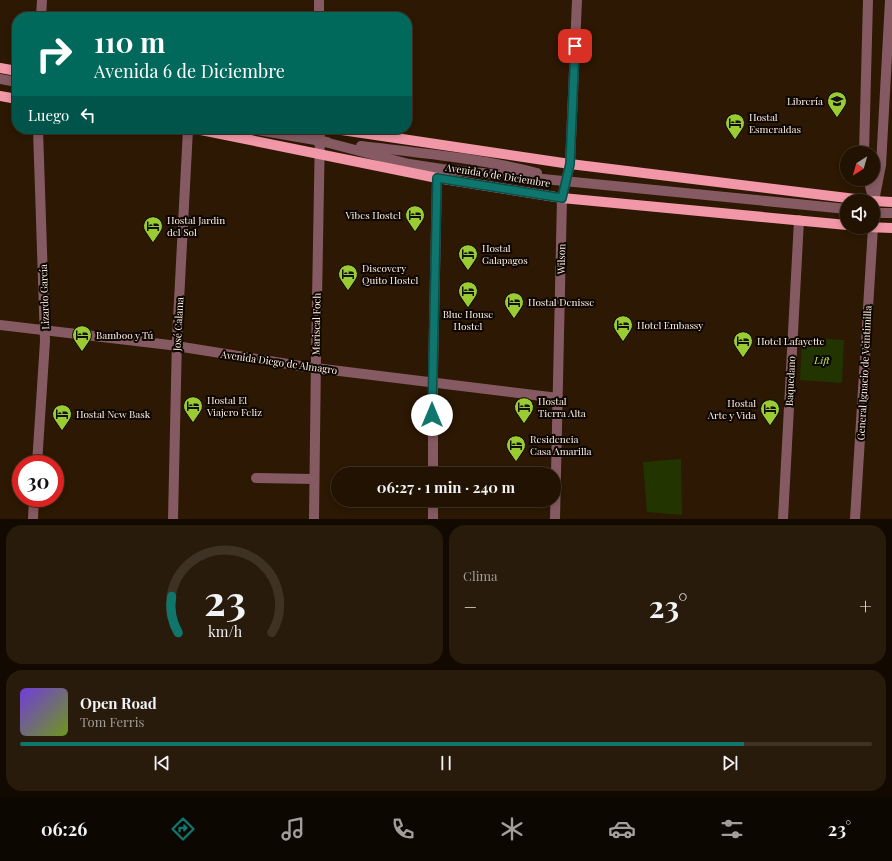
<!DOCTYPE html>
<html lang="es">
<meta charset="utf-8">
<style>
body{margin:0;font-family:"Playfair Display",serif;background:#291b0c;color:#f1f3f6;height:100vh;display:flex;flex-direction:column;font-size:15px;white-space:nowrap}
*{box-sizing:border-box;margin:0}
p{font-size:13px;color:#a29e99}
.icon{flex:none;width:22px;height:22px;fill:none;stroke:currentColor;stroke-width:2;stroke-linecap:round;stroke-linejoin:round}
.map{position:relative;height:519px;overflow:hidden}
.details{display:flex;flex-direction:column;gap:6px;padding:6px;background:#120a01;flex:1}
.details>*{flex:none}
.banner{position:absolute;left:12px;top:12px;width:400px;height:122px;border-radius:16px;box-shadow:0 2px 6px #0003,0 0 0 1px #3e3224;background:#00695c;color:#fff;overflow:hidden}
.needle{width:26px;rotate:217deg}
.controls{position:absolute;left:840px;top:146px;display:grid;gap:8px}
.controls a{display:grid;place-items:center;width:40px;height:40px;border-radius:50%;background:#211202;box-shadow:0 2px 6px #0003,0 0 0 1px #3e3224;font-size:20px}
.speed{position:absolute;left:12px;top:455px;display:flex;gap:8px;font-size:20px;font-weight:700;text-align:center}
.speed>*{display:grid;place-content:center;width:52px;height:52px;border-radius:50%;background:#211202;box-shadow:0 2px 6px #0003,0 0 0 1px #3e3224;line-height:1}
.speed .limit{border:6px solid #d22;background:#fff;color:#111}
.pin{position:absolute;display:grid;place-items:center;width:34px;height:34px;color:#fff;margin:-17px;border-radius:8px;box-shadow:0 2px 6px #0006}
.me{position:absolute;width:44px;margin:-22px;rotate:0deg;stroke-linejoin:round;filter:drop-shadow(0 0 3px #0008)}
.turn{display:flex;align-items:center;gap:14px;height:84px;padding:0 16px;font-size:18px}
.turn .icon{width:52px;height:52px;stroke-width:2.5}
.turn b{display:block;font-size:28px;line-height:34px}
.then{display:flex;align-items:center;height:38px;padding:0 16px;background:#0003;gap:8px;font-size:15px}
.big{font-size:30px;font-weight:700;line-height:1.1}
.details .tile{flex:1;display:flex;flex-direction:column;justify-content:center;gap:6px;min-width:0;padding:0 14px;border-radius:16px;background:#291b0c}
.details .dial{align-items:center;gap:0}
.dial svg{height:104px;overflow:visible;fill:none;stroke:#3e3224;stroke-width:7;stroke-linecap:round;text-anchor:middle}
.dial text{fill:#f1f3f6;stroke:none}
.song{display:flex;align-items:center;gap:12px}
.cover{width:48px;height:48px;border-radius:6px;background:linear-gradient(135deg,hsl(260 70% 55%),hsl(80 70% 35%))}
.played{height:4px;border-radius:2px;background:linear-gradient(90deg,#0f766e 85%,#3e3224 85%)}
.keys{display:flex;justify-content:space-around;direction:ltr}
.heat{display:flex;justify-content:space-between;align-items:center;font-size:22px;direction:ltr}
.details .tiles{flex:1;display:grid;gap:6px;grid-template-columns:1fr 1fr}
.tile:last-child{grid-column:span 2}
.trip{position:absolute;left:331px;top:467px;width:230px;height:40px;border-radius:20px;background:#211202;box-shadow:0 2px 6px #0003,0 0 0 1px #3e3224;font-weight:700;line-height:40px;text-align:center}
.tabs{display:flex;height:64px;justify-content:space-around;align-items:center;background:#0d0701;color:#a29e99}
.tabs .icon{width:28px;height:28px}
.tabs .current{color:#0f766e}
.tabs b{font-size:18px;color:#f1f3f6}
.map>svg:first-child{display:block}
</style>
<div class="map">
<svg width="892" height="519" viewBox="0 0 892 519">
<rect width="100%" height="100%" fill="#2c1803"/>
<!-- green -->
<g fill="#223500">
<path d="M802,338L844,340L842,383L800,380Z"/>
<path d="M681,459L682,515L647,512L643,462Z"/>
</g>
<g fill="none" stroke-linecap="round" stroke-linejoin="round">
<!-- path -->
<path stroke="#9b8a79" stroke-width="2.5" stroke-dasharray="4 2" stroke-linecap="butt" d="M540,412H547"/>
<!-- minor -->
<g stroke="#865a62" stroke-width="10">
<path d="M319,0V17"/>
<path d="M41,17L42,0"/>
<path d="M0,79L17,82"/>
<path d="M251,129L327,142"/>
<path d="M321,141L409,164L442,169L847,209"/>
<path d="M361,146C420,153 479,158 537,173"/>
<path d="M864,153L868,0"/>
<path d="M868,179L874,201L873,227"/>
<path d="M874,201L881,165L890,0"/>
<path d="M873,213H892"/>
<path d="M0,325L170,345L307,367L558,398"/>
<path d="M37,464L45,341L38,129"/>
<path d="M433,474V373L437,178"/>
<path d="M256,478L314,479"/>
<path d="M433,500V519"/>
<path d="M33,519L34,498"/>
<path d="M173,519L177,339L188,129"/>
<path d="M314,519L316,357L320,129"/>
<path d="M555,519L562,198L570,164L577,0"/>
<path d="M783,519L799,220"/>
<path d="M855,519L873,227"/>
</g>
<!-- major -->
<g stroke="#f197a7" stroke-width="10">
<path d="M0,68L17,71"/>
<path d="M0,96L17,99"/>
<path d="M196,129L437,178L562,198L847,225"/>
<path d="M335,129L570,164L872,201"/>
<path d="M873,201L892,202"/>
<path d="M866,227L892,228"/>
</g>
</g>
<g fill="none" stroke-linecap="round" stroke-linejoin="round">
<defs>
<path id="route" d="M432,415L437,178L562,198L570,164L575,46"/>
</defs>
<!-- route casing -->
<use href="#route" stroke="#0a4d48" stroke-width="10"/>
<!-- route -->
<use href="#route" stroke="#0f766e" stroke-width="7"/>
</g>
<!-- icons -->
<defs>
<symbol id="school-pin" viewBox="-11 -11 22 30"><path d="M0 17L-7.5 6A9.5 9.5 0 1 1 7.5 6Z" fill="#9bcb33" stroke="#0e0601"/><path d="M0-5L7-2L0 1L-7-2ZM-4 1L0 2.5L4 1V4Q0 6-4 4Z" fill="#111"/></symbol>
<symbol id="hotel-pin" viewBox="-11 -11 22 30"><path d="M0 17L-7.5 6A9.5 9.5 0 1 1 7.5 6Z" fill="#9bcb33" stroke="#0e0601"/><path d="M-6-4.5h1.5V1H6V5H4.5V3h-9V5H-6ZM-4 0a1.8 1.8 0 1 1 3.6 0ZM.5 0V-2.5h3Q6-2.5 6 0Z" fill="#111"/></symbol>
</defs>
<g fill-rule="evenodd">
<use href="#school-pin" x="826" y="90" width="22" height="30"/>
<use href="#hotel-pin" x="724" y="112" width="22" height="30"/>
<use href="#hotel-pin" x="404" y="204" width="22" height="30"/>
<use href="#hotel-pin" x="142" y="215" width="22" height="30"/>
<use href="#hotel-pin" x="457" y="243" width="22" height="30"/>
<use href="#hotel-pin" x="337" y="263" width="22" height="30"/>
<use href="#hotel-pin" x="457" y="280" width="22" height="30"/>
<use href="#hotel-pin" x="503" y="291" width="22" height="30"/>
<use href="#hotel-pin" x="612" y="314" width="22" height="30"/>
<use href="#hotel-pin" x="71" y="324" width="22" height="30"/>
<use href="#hotel-pin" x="732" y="330" width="22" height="30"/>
<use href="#hotel-pin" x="182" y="395" width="22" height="30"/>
<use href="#hotel-pin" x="513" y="396" width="22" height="30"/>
<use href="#hotel-pin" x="759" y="398" width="22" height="30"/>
<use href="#hotel-pin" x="51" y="403" width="22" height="30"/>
<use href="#hotel-pin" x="505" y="434" width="22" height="30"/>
</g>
<g text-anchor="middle" stroke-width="4" stroke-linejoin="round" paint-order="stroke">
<!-- poi labels -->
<g font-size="10" fill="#fff1e4" stroke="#0e0601" text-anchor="start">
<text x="823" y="105" text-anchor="end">Librería</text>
<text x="749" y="121">Hostal<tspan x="749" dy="12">Esmeraldas</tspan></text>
<text x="401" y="219" text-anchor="end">Vibes Hostel</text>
<text x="167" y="224">Hostal Jardin<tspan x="167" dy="12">del Sol</tspan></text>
<text x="482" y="252">Hostal<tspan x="482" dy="12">Galapagos</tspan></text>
<text x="362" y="272">Discovery<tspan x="362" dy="12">Quito Hostel</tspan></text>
<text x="528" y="306">Hostal Denisse</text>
<text x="468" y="318" text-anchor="middle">Blue House<tspan x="468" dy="12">Hostel</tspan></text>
<text x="637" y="329">Hotel Embassy</text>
<text x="96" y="339">Bamboo y Tú</text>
<text x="757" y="345">Hotel Lafayette</text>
<text x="207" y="404">Hostal El<tspan x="207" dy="12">Viajero Feliz</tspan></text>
<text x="538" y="405">Hostal<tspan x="538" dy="12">Tierra Alta</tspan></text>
<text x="756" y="407" text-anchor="end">Hostal<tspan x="756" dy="12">Arte y Vida</tspan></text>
<text x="76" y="418">Hostal New Bask</text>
<text x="530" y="443">Residencia<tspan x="530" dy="12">Casa Amarilla</tspan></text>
</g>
<!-- street labels -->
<g font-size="10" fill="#fff1e4" stroke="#0e0601">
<text transform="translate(498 175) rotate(9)" y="4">Avenida 6 de Diciembre</text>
<text transform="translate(561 259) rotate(-89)" y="4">Wilson</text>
<text transform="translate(44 297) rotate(-92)" y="4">Lizardo García</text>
<text transform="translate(178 324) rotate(-87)" y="4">José Calama</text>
<text transform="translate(316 324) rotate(-89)" y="4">Mariscal Foch</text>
<text transform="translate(279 362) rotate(8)" y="4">Avenida Diego de Almagro</text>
<text transform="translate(864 373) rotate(-87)" y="4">General Ignacio de Veintimilla</text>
<text transform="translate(790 381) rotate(-87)" y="4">Baquedano</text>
</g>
<!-- park labels -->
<g font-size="10" font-style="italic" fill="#bcee76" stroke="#0e0601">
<text x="822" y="364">Lift</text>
</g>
</g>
</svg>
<div class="controls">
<a><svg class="needle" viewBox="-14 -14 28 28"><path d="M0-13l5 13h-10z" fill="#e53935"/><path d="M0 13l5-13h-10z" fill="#a29e99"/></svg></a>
<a><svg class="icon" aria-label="sound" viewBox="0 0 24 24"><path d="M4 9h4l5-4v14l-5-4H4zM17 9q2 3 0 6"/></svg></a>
</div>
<div class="speed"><div class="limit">30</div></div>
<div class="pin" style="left:575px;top:46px;background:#d93025"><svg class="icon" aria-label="arrive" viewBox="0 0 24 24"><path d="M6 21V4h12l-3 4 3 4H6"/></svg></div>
<svg class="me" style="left:432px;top:415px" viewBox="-20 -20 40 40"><circle r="19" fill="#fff"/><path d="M0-13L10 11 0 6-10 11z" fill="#0f766e"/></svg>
<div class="trip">06:27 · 1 min · 240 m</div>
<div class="banner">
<div class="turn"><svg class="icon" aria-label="right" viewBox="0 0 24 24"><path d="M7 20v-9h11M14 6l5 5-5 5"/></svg><div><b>110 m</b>Avenida 6 de Diciembre</div></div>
<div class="then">Luego<svg class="icon" aria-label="left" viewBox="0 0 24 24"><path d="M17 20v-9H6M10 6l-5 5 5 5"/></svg></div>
</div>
</div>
<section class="details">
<div class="tiles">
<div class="tile dial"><svg viewBox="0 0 100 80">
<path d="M14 69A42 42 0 1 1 86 69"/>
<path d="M14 69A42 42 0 0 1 9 41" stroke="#0f766e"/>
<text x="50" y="56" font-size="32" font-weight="700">23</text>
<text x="50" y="72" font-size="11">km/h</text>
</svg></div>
<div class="tile"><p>Clima</p>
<div class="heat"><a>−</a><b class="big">23°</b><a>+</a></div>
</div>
<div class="tile">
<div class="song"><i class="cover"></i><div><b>Open Road</b><p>Tom Ferris</p></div></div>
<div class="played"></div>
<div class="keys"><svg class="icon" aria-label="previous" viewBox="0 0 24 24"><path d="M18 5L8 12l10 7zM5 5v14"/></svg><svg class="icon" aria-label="pause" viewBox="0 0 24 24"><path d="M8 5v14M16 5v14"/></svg><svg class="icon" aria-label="next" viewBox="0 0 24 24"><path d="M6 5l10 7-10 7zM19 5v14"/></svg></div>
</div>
</div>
</section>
<nav class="tabs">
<b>06:26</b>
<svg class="icon current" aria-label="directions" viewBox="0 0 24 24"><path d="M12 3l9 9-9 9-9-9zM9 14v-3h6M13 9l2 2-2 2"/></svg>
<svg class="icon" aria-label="music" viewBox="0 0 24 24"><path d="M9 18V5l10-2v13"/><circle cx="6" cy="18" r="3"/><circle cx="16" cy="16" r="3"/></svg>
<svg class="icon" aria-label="phone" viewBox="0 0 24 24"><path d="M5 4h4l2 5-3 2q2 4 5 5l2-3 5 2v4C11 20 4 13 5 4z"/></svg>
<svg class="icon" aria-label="climate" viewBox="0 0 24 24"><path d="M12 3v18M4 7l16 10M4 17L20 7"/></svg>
<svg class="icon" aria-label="car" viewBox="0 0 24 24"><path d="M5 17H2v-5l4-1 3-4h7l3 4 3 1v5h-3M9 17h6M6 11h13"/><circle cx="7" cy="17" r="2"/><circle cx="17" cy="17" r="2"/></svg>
<svg class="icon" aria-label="filters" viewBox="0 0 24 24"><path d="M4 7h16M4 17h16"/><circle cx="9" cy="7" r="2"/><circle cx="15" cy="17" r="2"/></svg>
<b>23°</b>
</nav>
